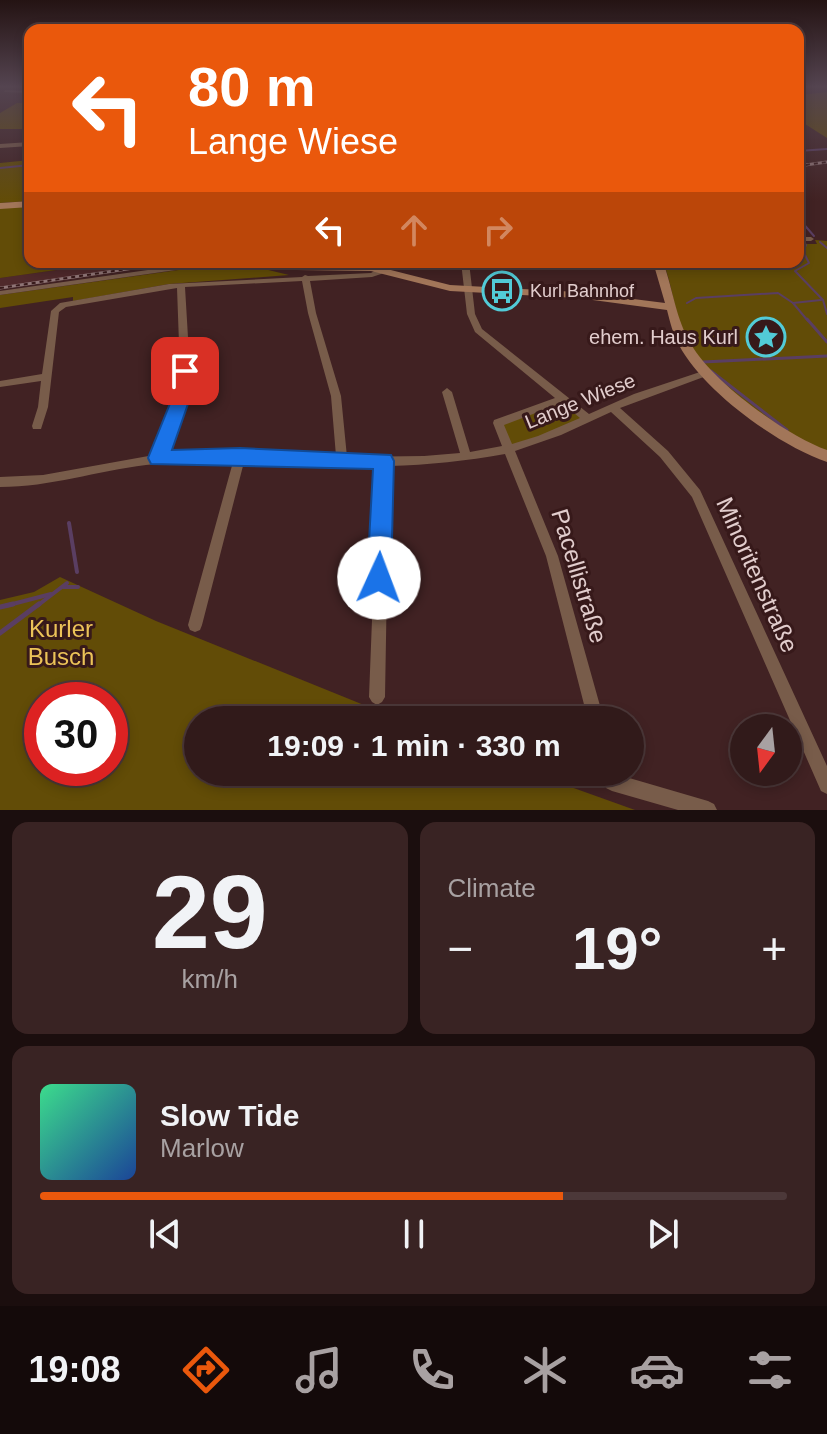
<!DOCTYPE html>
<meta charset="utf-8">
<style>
body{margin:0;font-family:Helvetica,sans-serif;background:#392323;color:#f1f3f6;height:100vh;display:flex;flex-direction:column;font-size:30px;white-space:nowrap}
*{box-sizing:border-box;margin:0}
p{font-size:26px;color:#a8a1a2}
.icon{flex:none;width:44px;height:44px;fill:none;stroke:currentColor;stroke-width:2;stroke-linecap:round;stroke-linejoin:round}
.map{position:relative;height:810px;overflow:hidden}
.panel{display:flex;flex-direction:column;gap:12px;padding:12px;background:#1b0e0e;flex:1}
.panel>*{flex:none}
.hud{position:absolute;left:24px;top:24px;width:780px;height:244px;border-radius:16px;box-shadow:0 4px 12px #0003,0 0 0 2px #4c3839;background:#ea580c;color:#fff;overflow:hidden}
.needle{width:52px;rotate:195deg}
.controls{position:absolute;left:730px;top:714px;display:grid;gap:16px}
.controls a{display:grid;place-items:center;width:72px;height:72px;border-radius:50%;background:#311a1a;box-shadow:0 4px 12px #0003,0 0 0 2px #4c3839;font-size:40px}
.speed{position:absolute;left:24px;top:682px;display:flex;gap:16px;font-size:40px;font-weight:700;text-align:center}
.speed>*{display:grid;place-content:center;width:104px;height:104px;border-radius:50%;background:#311a1a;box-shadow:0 4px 12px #0003,0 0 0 2px #4c3839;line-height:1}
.speed .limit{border:12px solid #d22;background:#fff;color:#111}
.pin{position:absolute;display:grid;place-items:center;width:68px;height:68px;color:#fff;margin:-34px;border-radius:16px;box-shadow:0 4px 12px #0006}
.me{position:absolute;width:88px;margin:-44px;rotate:2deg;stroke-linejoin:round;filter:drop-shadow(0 0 6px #0008)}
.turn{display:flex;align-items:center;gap:28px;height:168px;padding:0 32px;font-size:36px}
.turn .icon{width:104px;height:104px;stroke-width:2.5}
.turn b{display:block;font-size:56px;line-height:68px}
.lanes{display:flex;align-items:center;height:76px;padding:0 32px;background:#0003;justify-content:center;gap:40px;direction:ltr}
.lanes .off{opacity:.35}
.big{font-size:60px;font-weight:800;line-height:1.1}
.panel .tile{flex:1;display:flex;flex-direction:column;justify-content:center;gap:12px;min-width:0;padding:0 28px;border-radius:16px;background:#392323}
.panel .dial{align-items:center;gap:0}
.dial b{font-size:104px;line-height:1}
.song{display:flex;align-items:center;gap:24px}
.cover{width:96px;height:96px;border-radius:12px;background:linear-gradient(135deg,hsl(150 70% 55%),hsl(220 70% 35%))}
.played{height:8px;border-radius:4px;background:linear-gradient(90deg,#ea580c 70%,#4c3839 70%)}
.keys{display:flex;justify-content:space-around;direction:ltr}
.heat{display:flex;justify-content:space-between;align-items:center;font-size:44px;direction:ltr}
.panel .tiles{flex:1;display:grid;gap:12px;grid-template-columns:1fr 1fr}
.tile:last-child{grid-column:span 2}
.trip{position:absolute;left:184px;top:706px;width:460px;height:80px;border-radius:40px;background:#311a1a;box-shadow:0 4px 12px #0003,0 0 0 2px #4c3839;font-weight:800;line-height:80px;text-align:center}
.tabs{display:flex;height:128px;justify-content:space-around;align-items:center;background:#140a0a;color:#a8a1a2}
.tabs .icon{width:56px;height:56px}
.tabs .active{color:#ea580c}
.tabs b{font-size:36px;color:#f1f3f6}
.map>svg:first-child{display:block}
</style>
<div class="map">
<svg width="827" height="810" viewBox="0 0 827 810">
<rect width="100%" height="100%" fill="#412223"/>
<!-- built -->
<path fill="#4f292b" d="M113,262H184L0,289V278Z"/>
<!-- green -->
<g fill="#624c07" fill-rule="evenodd">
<path d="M827,92V138L805,124L798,105L802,95Z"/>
<path d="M17,103H30V129H0V113Z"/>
<path d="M30,160V201L0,203V163Z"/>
<path d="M30,206V262H113L0,278V208Z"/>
<path d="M798,239L807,244H817L815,240L827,241V451C789,440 710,380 690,345C674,320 674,288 663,262H798Z"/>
<path d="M256,267L289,275L169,284L73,301V297L0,308V295L193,268Z"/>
<path d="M562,399L588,419L508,449L498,423Z"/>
<path d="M60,577L156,621L401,720H198V772H529L635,810H0V600L34,592ZM42,700H110V768H42Z"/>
</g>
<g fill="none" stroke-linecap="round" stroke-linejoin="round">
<!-- stream-far3 -->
<g stroke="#5a3e62" stroke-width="2">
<path d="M798,151L827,149"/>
<path d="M0,168L30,165"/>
<path d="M801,221L814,236"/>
<path d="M803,241L806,245L803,251L809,263L795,271L823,300L827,314"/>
<path d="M820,242L827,248"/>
<path d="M687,303L696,298L778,293L793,303L808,321"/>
<path d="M793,303L821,300"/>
</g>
<!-- stream-far2 -->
<g stroke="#5a3e62" stroke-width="3">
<path d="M807,319L827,342"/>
<path d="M703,362L827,356"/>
<path d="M711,371L787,430"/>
</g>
<!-- stream-far1 -->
<g stroke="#5a3e62" stroke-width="4">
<path d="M69,523L77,572"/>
<path d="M63,587H78"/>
<path d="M5,606L51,594"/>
<path d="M37,606L67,583"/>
</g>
<!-- stream -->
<g stroke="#5a3e62" stroke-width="5">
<path d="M0,607L13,604"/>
<path d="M0,633L39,604"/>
</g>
<!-- street -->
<g fill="#785c4a" fill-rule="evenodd">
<path d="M5,90L30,91V93L4,92Z"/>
<path d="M30,142V146L0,148V144Z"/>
<path d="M798,237H811L814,239L811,241H798Z"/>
<path d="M234,262H271L267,264L176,270L0,295V291L176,266Z"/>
<path d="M461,262H469L475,314L482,329L589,414L634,394L703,371H709L711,373L709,375L620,408L668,451L700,490L827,766V794L821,791L692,497L660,457L611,412L561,435L515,451L558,556L604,720H588L546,556L505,454C466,461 429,465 389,466L385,697L382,702L377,705L372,702L369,697L378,466L244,462L202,625L200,630L195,632L190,630L188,625L233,462C204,461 175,461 146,465C96,471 51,487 0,487V477L43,475L154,455L172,410L180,371L177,288L66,307L59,312L48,407L41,429H33L32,426L38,407L41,381L0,387V381L42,374L51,311L60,303L169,284L302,277L305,275L308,276L371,273L378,269H384V273L372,277L310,281L316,313L341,396L347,457L424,456L460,453L442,392L447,388L452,392L470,452L502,446L493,423L494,420L555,398L475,332L467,314ZM302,281L308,313L331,396L336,456L240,451L165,454L182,410L190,371L185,287ZM562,403L580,418L538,436L512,444L504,425Z"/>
<path d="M601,772H617L619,775L708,801L714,804L717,810H678L612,791L606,788Z"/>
</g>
<!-- secondary -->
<g fill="#a27659" fill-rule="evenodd">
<path d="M30,201V207L0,209V203Z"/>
<path d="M271,262L371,265L450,285L578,292L665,303L653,262H663C673,289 676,320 691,344C712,382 787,436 827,450V462C778,445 703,391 679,345C673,334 670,322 667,310L578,298L450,291L371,271L296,270Z"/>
</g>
<defs>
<g id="rail">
<path d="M798,166L827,162"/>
<path d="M0,288L174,262"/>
</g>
</defs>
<!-- rail casing -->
<use href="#rail" stroke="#8f7576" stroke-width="3"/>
<!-- rail -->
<use href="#rail" stroke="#37191a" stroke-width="2" stroke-dasharray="4" stroke-linecap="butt"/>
</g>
<!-- sky -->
<linearGradient id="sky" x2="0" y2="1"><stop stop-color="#241313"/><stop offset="0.43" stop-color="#544450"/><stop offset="1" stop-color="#544450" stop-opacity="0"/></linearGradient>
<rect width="827" height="201" fill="url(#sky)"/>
<!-- route -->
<path fill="#1a73e8" stroke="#114b97" stroke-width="2" d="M185,365L194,371L189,401L172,450L240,448L391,455L394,461L391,578L387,586L379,590L370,586L367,578L373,469L151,464L148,458L171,401L176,371Z"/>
<!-- icons -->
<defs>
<symbol id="bus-ring" viewBox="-11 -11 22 22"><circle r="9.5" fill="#37191a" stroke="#52cbd7" stroke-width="1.5"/><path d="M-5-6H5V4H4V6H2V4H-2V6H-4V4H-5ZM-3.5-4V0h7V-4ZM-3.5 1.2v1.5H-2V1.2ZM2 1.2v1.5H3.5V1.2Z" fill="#52cbd7"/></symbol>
<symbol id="sight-ring" viewBox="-11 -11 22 22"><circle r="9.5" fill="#37191a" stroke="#52cbd7" stroke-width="1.5"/><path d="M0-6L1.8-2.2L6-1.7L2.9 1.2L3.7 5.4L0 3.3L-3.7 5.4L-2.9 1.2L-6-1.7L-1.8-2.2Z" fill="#52cbd7"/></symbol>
</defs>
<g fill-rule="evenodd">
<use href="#bus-ring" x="480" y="269" width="44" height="44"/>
<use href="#sight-ring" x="744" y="315" width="44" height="44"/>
</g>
<g text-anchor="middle" stroke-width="6" stroke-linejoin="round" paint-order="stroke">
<!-- far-poi labels -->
<g font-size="18" fill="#e2cdcd" stroke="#37191a" text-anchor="start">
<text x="530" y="297">Kurl Bahnhof</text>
</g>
<!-- poi labels -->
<g font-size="20" fill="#e2cdcd" stroke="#37191a" text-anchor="end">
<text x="738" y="344">ehem. Haus Kurl</text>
</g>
<!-- street labels -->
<g font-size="20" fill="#e2cdcd" stroke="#37191a">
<text transform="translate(580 401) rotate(-22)" y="7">Lange Wiese</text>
</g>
<!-- near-street labels -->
<g font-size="24" fill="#e2cdcd" stroke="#37191a">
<text transform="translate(757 575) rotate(66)" y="8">Minoritenstraße</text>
<text transform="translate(579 576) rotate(73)" y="8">Pacellistraße</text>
</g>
<!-- near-park labels -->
<g font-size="24" fill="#ecc358" stroke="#37191a">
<text x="61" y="637">Kurler<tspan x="61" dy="28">Busch</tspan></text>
</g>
</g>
</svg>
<div class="controls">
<a><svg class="needle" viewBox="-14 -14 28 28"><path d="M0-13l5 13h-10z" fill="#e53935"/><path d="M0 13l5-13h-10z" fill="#a8a1a2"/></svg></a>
</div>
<div class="speed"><div class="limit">30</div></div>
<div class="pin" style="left:185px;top:371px;background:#d93025"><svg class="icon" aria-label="arrive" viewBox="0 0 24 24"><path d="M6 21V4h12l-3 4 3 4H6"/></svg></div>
<svg class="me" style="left:379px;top:578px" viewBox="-20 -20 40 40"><circle r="19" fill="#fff"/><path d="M0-13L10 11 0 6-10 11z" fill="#1a73e8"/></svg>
<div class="trip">19:09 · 1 min · 330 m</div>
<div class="hud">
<div class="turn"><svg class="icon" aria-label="left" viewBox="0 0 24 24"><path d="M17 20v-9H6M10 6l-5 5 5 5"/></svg><div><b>80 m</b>Lange Wiese</div></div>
<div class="lanes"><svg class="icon" aria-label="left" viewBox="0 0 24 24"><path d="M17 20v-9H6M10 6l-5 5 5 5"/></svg><svg class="icon off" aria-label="ahead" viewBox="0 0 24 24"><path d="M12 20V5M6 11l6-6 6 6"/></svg><svg class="icon off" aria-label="right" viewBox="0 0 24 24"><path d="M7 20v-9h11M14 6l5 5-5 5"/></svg></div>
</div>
</div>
<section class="panel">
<div class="tiles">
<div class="tile dial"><b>29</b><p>km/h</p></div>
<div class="tile"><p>Climate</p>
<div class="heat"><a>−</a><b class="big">19°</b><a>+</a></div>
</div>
<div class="tile">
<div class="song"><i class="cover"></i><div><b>Slow Tide</b><p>Marlow</p></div></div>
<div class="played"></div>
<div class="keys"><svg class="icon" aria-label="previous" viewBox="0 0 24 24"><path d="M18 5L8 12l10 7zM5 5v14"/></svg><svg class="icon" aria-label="pause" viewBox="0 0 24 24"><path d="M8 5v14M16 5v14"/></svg><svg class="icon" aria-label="next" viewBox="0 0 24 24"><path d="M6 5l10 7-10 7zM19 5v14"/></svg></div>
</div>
</div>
</section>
<nav class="tabs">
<b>19:08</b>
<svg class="icon active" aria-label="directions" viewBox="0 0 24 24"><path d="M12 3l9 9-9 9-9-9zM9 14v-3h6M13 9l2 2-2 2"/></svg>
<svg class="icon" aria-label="music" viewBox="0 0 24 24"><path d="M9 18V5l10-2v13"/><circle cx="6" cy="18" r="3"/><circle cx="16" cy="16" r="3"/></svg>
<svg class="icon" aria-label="phone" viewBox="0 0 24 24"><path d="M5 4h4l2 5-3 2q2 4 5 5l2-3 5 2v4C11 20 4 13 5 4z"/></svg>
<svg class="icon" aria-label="climate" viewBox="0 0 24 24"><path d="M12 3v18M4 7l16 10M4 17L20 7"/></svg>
<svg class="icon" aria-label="car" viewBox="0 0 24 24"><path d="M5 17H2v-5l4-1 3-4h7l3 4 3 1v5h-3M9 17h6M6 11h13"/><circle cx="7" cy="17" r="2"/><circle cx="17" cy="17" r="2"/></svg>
<svg class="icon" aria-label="filters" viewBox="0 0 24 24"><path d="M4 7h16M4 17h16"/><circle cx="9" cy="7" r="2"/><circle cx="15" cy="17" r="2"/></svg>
</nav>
